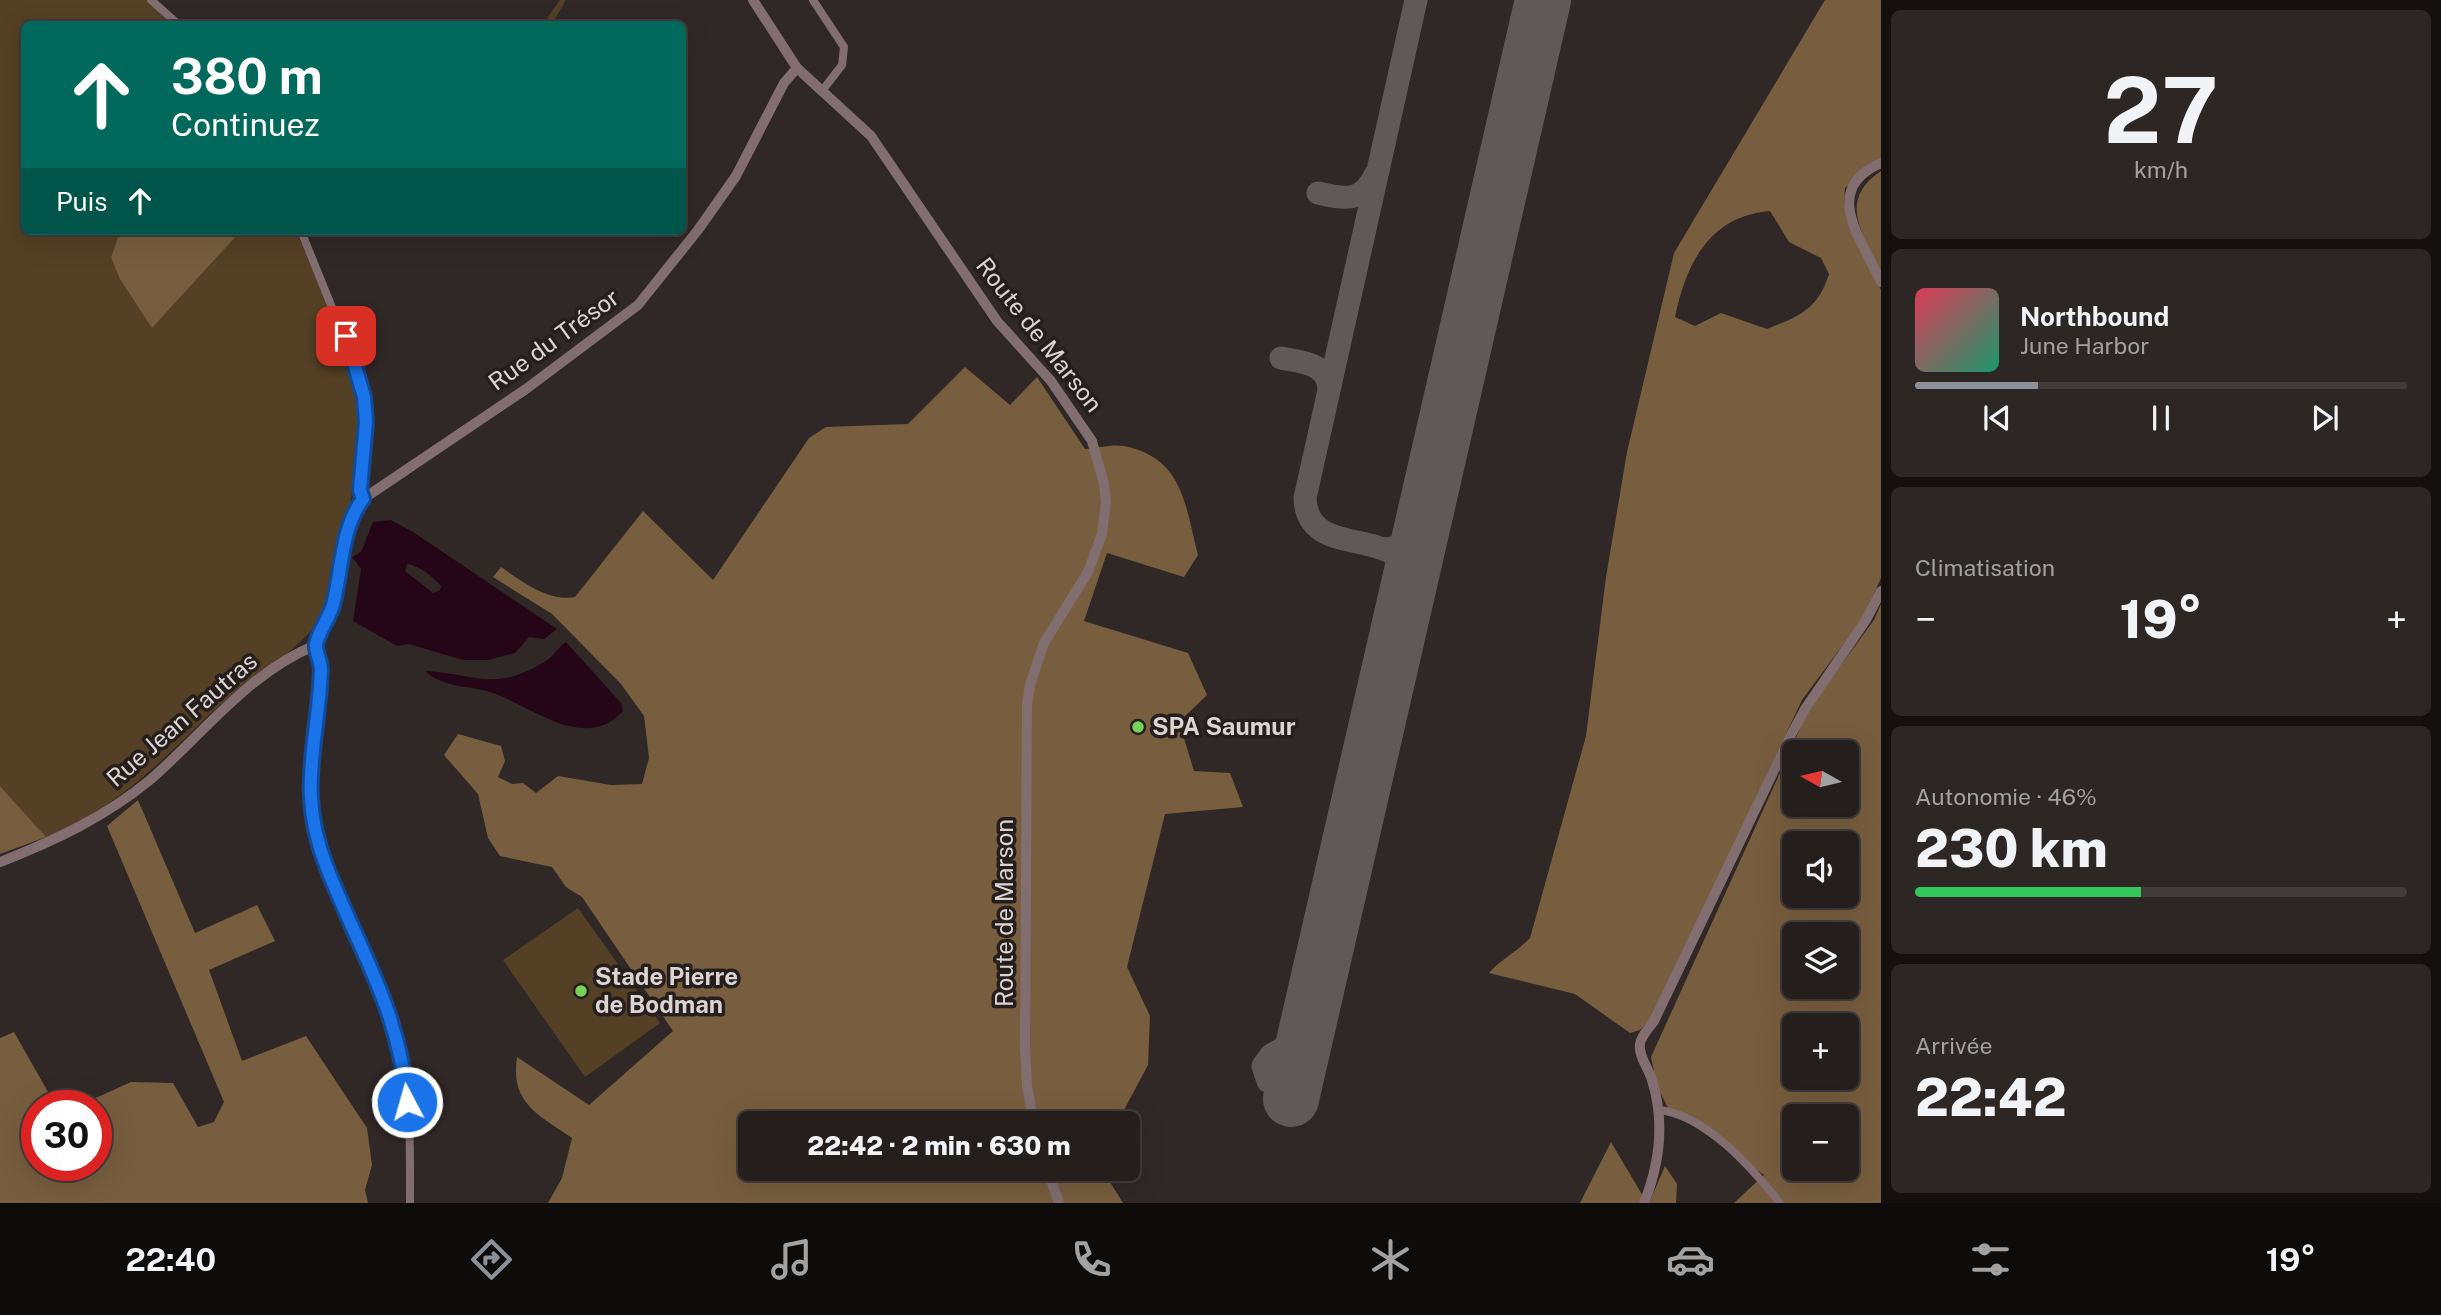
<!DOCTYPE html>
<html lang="fr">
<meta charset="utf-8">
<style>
body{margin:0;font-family:"Public Sans",sans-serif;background:#2c2725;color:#f1f3f6;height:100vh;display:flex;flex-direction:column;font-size:26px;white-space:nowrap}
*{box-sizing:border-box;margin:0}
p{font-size:23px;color:#a3a2a3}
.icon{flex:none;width:38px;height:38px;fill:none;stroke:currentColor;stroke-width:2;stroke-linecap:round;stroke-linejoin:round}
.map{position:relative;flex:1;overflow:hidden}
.panel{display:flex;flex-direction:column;gap:10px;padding:10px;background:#14100f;width:560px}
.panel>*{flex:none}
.banner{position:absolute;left:21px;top:21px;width:665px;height:214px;border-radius:10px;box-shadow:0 7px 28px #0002,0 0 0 2px #413c3b;background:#00695c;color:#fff;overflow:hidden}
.needle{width:46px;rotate:278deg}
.fabs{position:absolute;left:1782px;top:740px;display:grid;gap:14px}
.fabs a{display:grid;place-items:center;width:77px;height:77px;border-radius:10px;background:#241e1c;box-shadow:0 7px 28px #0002,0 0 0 2px #413c3b;font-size:35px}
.speed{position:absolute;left:21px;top:1090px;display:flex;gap:14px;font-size:35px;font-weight:700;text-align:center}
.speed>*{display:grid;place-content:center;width:91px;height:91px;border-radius:50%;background:#241e1c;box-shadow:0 7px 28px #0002,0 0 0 2px #413c3b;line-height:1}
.speed .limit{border:10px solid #d22;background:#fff;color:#111}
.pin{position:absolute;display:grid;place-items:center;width:60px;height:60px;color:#fff;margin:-30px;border-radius:14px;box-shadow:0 4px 10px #0006}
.me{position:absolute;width:77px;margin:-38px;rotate:354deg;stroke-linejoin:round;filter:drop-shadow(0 0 5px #0008)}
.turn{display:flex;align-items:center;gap:24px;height:147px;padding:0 35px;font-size:32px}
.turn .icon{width:91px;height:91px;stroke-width:2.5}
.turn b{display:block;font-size:49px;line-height:60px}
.then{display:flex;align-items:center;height:66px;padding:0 35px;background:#0003;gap:14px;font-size:26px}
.big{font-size:52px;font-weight:800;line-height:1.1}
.panel .tile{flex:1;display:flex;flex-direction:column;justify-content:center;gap:10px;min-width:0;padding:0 24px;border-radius:10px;background:#2c2725}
.panel .dial{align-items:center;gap:0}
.dial b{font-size:91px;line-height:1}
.song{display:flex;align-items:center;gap:21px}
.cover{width:84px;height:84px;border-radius:10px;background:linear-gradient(135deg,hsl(350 70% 55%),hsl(160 70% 35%))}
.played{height:7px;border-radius:4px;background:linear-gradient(90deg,#8c9099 25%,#413c3b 25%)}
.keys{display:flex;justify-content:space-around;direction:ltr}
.heat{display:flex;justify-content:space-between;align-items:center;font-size:38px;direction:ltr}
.charge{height:10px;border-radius:5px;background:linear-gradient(90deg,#34c759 46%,#413c3b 0)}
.trip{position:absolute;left:738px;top:1111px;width:402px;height:70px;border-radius:10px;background:#241e1c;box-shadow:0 7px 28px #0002,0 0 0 2px #413c3b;font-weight:800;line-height:70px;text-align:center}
.dock{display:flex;height:112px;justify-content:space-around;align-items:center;background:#0e0c0b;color:#a3a2a3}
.dock .icon{width:49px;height:49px}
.dock .current{color:#8c9099}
.dock b{font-size:32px;color:#f1f3f6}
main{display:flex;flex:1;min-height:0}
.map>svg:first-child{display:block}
</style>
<main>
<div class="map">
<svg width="1881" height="1203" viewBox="0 0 1881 1203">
<rect width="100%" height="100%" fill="#302826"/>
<!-- green -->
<g fill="#534025">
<path d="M0,0H146L171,24H24V231H120L111,257L152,328L241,231H296C318,283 347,338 358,394C366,433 350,507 341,546C336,572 333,606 315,626C286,661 243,683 210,714C156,766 117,808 46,837L0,786Z"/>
<path d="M560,0H566L552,24H543Z"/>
<path d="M578,908L660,1023L585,1077L503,960Z"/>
</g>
<!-- forest -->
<g fill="#775e3e" fill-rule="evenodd">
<path d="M1825,0H1881V159L1845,188L1844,204L1881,290V578L1863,618L1802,700L1654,1015L1640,1030L1630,1033L1575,994L1489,973C1501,959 1517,952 1530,938L1586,736L1606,577L1627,452L1674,253ZM1770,211L1789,242L1821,258L1829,274C1818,309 1800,316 1767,329L1721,313L1695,326L1675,317C1686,264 1709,216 1770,211Z"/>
<path d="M1881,171V274C1864,234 1836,201 1881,171Z"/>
<path d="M120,231H241L152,328L120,279L111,257Z"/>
<path d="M965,367L1010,405L1037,377L1085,449C1097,448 1112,444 1124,446C1184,458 1185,506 1198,555L1184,577L1107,553L1084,621L1188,653L1207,695L1179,722L1194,771L1230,773L1243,807L1165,814L1127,967L1150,1016L1148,1065L1117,1123L751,1124V1169H1102L1123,1203H548L562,1178L572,1138C539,1115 510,1104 517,1057L589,1105L673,1031L582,897L566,887L552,867L500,856L488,838L478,794L444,755L458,734L501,746L505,761L498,777L512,784L523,783L536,793L558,776L611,785L642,784L649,758L644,716L621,684L552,614L493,577L501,567C521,581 549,602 575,597L643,511L713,580L809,438L826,427L908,424Z"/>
<path d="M1881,604V1203H1734L1764,1175L1668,1108L1657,1086L1651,1057L1809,709L1874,620ZM1794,752H1846V805H1794ZM1794,844H1846V896H1794ZM1794,934H1846V987H1794ZM1794,1026H1846V1078H1794ZM1794,1116H1846V1169H1794Z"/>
<path d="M0,786L46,837L0,854Z"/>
<path d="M138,800L195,933L257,905L275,941L209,970L242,1061L306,1036L367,1128L372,1165L365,1190L368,1203H0V1038L14,1032L56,1106H37V1166H96V1106H78L131,1082L173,1083L198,1127L214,1122L224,1102L107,826Z"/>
<path d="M1611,1142L1647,1203H1580Z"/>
<path d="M1665,1166L1677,1184L1676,1203H1649Z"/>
</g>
<!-- water -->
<g fill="#240617" fill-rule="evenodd">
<path d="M391,520L413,532L557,629L544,639L529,637L515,653L488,660H463L409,644L397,646L353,621L361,569L352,557L361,552L373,522ZM407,564C420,566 432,576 441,586L440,590L433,593L405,571Z"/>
<path d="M566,642L621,703L623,711C586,752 535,709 496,694C473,685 444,689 425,671C479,674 493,693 546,661C554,656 558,647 566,642Z"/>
</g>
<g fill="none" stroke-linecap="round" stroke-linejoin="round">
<!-- taxiway -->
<g stroke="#605958" stroke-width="23">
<path d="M1318,193C1344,199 1362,203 1375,175"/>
<path d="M1281,358C1301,362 1327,363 1329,388"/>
<path d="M1386,549L1407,545L1421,525"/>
<path d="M1408,583C1406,521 1307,564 1305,498L1416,0"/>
<path d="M1293,1088L1268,1081L1263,1066L1271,1055L1300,1039L1310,1015"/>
</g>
<!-- runway -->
<path stroke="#605958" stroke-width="56" d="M1291,1099L1543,0"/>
<!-- minor -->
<g stroke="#826e71" stroke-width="8">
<path d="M151,0L178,24"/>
<path d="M813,0L844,47L842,65L822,91"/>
<path d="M301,231L359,374L366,422L360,490L363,499"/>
<path d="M316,645C330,700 301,758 312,815C327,888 371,952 393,1023C412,1080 410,1144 410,1203"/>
<path d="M1659,1110C1706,1115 1752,1168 1780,1203"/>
</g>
<!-- tertiary -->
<g stroke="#826e71" stroke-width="10">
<path d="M753,0L797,68L871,136L997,321L1051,381L1092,441L1104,484L1106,502L1102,534L1088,572L1044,643L1030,685L1027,704L1025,1049L1027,1086L1034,1124"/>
<path d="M1881,163C1820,189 1862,240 1881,282"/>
<path d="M0,862C54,841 105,817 150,780C203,734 249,672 316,645L332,606L350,523L363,499L526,389L638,305L698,230L736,176L784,83L797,68"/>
<path d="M1047,1169L1059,1203"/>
<path d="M1644,1203C1660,1163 1665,1122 1652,1080C1649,1069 1638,1056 1640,1044C1641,1036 1649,1028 1654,1021L1791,735L1805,709L1866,620L1881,591"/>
</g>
</g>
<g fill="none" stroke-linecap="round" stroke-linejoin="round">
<defs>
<path id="route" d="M346,336L364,397L366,422L360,490L363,499C341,527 342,571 333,605C329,618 319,631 316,644C315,652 321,661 321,670C318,745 296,791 327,868C359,950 400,1011 407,1102"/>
</defs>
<!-- route casing -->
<use href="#route" stroke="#114b97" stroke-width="18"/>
<!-- route -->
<use href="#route" stroke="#1a73e8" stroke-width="12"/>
</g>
<!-- markers -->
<g fill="#77d259" stroke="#261e1d" stroke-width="2.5">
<circle cx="1138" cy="727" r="7"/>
<circle cx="581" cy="991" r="7"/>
</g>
<g text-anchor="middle" stroke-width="7" stroke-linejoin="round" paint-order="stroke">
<!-- street labels -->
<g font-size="24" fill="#dad4d3" stroke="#261e1d">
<text transform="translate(1039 335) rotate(52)" y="8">Route de Marson</text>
<text transform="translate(554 340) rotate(-36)" y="8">Rue du Trésor</text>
<text transform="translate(182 720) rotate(-41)" y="8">Rue Jean Fautras</text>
<text transform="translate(1005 913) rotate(-90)" y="8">Route de Marson</text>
</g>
<!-- poi labels -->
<g font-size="24" font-weight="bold" fill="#dad4d3" stroke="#261e1d" text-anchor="start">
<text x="1152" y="735">SPA Saumur</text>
<text x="595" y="985">Stade Pierre<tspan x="595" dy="28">de Bodman</tspan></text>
</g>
</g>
</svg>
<div class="fabs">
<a><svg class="needle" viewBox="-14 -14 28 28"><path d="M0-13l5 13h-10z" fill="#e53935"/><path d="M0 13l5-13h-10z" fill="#a3a2a3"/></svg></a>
<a><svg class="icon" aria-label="sound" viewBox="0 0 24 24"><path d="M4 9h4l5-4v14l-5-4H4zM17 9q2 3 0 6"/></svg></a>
<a><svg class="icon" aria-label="layers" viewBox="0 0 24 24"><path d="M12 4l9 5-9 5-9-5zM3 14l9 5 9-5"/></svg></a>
<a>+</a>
<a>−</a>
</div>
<div class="speed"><div class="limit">30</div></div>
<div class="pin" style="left:346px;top:336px;background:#d93025"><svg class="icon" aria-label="arrive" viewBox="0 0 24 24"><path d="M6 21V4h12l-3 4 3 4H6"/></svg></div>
<svg class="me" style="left:407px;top:1102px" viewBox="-20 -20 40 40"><circle r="17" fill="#1a73e8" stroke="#fff" stroke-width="3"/><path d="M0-11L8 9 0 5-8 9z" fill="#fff"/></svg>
<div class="trip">22:42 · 2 min · 630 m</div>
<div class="banner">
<div class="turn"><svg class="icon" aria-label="ahead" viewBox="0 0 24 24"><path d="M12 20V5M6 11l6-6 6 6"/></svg><div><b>380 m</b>Continuez</div></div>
<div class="then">Puis<svg class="icon" aria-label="ahead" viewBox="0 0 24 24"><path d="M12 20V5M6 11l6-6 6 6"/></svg></div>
</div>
</div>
<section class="panel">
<div class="tile dial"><b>27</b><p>km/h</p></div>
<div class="tile">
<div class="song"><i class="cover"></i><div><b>Northbound</b><p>June Harbor</p></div></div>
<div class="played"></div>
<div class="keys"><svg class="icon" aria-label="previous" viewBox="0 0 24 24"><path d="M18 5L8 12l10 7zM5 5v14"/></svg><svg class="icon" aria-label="pause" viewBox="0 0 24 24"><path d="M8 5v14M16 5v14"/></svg><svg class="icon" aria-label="next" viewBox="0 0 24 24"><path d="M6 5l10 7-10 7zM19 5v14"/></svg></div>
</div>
<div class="tile"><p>Climatisation</p>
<div class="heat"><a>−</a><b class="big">19°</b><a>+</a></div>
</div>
<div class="tile"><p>Autonomie · 46%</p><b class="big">230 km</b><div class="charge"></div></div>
<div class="tile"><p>Arrivée</p><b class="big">22:42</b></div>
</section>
</main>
<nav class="dock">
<b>22:40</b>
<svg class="icon current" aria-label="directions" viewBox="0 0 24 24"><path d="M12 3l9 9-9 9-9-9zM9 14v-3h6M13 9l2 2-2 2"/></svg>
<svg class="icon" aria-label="music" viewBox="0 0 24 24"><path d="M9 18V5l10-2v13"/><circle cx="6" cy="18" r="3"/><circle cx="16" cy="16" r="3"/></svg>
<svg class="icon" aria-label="phone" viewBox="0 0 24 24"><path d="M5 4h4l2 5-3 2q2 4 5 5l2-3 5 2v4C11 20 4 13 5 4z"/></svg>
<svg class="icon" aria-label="climate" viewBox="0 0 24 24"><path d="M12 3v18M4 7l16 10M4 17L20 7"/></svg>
<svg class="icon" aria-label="car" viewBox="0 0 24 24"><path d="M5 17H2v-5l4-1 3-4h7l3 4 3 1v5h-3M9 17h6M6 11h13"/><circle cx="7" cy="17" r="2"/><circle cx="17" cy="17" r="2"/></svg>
<svg class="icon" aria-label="filters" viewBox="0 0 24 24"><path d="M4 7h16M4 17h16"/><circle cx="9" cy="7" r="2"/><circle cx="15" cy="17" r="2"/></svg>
<b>19°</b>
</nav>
